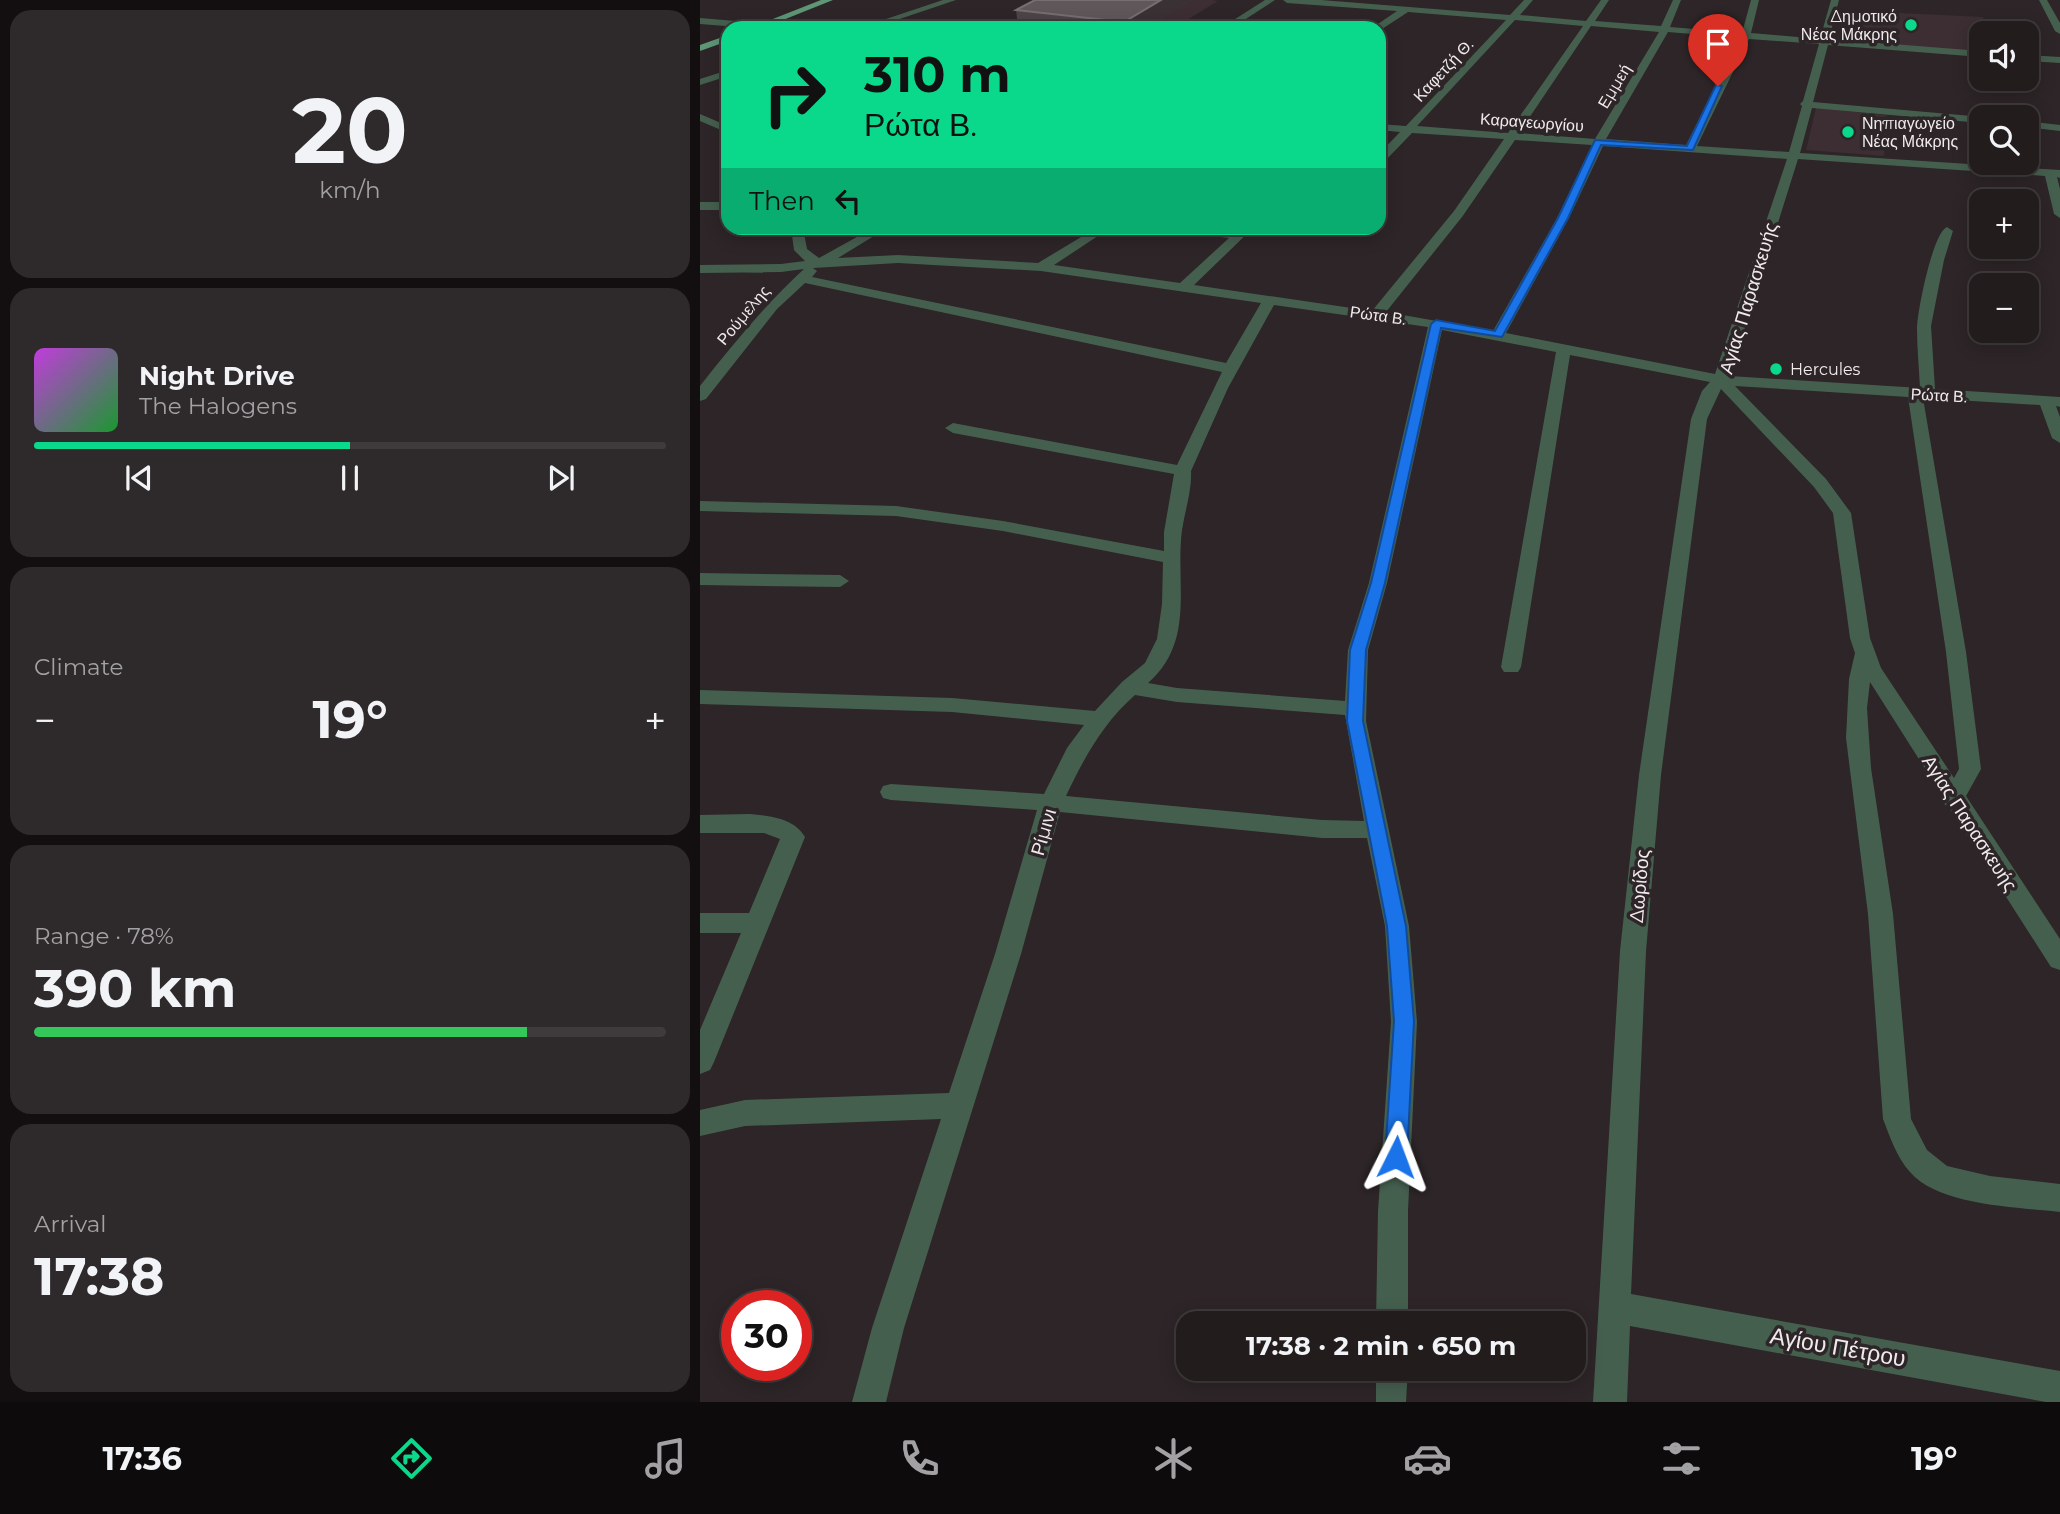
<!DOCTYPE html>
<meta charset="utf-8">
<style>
body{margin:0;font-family:Montserrat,sans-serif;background:#2e292a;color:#f1f3f6;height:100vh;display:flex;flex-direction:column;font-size:26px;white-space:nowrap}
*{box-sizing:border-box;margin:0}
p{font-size:23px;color:#a2a1a4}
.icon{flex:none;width:38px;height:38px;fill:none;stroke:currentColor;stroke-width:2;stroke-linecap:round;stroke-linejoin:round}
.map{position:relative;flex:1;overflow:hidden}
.side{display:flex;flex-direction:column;gap:10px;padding:10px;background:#130f10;width:700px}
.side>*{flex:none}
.banner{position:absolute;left:21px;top:21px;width:665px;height:214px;border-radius:21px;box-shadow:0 4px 18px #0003,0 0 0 2px #3f3a3b;background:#0ad98b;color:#111;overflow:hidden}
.fabs{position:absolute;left:1269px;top:21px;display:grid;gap:14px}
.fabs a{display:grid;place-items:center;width:70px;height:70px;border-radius:14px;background:#221c1d;box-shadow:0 4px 18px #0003,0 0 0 2px #3f3a3b;font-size:35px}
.speed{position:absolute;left:21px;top:1290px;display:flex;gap:14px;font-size:35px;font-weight:700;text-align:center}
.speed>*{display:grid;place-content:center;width:91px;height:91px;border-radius:50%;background:#221c1d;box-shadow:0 4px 18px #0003,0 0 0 2px #3f3a3b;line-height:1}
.speed .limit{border:10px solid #d22;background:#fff;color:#111}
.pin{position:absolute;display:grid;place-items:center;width:60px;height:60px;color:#fff;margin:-72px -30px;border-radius:50% 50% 50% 0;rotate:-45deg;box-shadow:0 0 7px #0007}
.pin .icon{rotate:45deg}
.me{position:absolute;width:77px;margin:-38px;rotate:3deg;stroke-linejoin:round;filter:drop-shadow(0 0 5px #0008)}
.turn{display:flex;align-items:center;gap:24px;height:147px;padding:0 28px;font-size:32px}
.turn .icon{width:91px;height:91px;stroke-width:2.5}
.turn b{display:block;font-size:49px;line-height:60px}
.then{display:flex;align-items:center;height:66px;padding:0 28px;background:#0003;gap:14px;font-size:26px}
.big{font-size:52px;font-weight:700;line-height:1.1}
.side .card{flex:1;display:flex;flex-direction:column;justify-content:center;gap:10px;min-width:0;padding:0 24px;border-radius:21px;background:#2e292a}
.side .dial{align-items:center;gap:0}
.dial b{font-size:91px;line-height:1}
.song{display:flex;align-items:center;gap:21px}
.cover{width:84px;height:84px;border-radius:10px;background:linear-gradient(135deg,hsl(290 70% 55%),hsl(130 70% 35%))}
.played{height:7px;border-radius:4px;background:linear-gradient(90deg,#0ad98b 50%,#3f3a3b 50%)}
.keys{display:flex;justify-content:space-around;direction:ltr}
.heat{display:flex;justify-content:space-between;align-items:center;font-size:38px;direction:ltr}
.charge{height:10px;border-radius:5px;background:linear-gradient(90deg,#34c759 78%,#3f3a3b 0)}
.trip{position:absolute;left:476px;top:1311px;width:410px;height:70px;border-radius:21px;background:#221c1d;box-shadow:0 4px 18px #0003,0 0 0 2px #3f3a3b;font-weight:700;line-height:70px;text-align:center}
.menu{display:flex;height:112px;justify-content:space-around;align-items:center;background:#0e0b0c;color:#a2a1a4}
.menu .icon{width:49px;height:49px}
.menu .current{color:#0ad98b}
.menu b{font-size:32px;color:#f1f3f6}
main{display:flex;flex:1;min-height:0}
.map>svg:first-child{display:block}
</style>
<main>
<section class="side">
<div class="card dial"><b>20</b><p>km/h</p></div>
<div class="card">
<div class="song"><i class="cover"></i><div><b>Night Drive</b><p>The Halogens</p></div></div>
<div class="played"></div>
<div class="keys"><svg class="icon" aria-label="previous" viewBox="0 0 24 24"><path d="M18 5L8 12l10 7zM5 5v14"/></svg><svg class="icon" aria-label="pause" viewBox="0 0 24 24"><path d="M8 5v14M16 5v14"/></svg><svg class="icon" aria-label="next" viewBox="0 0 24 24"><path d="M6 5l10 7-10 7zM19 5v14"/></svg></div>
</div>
<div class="card"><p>Climate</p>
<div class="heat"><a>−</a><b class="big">19°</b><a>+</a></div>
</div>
<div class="card"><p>Range · 78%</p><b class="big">390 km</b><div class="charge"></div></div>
<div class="card"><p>Arrival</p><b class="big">17:38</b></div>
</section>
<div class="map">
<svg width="1360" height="1402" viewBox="0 0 1360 1402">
<rect width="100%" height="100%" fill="#2d2527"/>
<!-- built -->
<g fill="#3c2e32">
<path d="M371,0H512L518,1L474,28H324Z"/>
<path d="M1139,10L1283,17L1286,33H1281V52L1138,43Z"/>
<path d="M1116,108L1187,115L1184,156L1106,150Z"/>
</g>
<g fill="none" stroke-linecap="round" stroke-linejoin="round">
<!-- minor -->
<g fill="#455f4f" fill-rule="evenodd">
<path d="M243,0H256L173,28H159Z"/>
<path d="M565,0H575L532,28H521Z"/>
<path d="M583,0H621L810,15L824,0H833L820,15L886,21L901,0H909L895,21L961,26L973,0H981L970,27L1042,33L1051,0H1059L1051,33L1120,39L1131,0H1139L1129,39L1281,51V57L1128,45L1113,102L1283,117L1281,123L1112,108L1100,153L1360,170V178L1357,177L1360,189V218L1354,214L1345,176L1098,159L1030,376L1220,388C1219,368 1217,348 1217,329C1217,312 1233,232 1247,227L1253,231L1244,260L1231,326L1235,389L1360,397V407L1356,406L1360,417V443L1352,438L1340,405L1223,398L1266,652L1281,769L1266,796L1360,939V970L1351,967L1248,806L1245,805L1243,797L1170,682L1167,708L1171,768L1193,914L1211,1119L1227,1150L1247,1166L1290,1176L1360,1184V1212C1318,1207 1239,1206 1210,1172C1197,1158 1190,1137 1183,1119L1168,914L1146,738L1149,679L1155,653L1150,638L1133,513L1114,487L1021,389L1007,419L961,775L946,951L931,1294L1360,1371V1402H1346L930,1326L927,1402H893L920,951L939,775L991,419L1002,391L1010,382L870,355L821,667L818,672H804L801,667L856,352L742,330L687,583L668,650L666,721L709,926L717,1022L708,1211V1323H676L678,1211L691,1022L685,926L667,838H622L360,812L321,954L204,1328L186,1402H152L172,1328L241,1119L45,1126L0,1136V1110L45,1100L249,1093L295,954L337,810L191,800L183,798L180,792L183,786L191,784L344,794L367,748L384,725L252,712L0,704V690L252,698L395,711L422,682L445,663L457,639L462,604L463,562L303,531L196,516L0,511V501L196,506L303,521L464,551V532L474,474L253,433L245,428L253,423L477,465L522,372L105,283L77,309L6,399L0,401V386C34,343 66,304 104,269L81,272L0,273V265L81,264L105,261L94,250L91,228H103L107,249L119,258L173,228H187L138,258L198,255L338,263L396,228H410L354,265L480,283L529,238L489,233L485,232L484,228L537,231L540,228H553L494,285L672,311L754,211L804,139L712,133L683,163L679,164V154L700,132L679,130V124L706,126L806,20L708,12L679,31V28H673L675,26L697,11L587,3ZM815,20L883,26L808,133L717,126ZM891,26L959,32L895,139L819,133ZM968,32L1040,38L986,145L906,139ZM1049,39L1119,44L1103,101L1100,104L1102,106L1089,152L997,146ZM815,140L892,145L857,218L793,331L686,312L762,217ZM903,146L1087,159L1015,374L806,333L869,218ZM198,263L341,271L561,303L526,363L112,277L117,271L113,268ZM574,305L728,327L669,583L648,650L645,701L477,688L448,683C496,641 475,584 482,530C485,510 492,491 491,471L528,388ZM1035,386L1208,397L1246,652L1259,769L1254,778L1181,668L1170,638L1151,513L1126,479ZM435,695L477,702L645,715L664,821L622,820L366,796C384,758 403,723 435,695Z"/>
<path d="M1339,0H1347L1360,23V34L1355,31Z"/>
<path d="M0,18L60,23L65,26L51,28L0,24Z"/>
<path d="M1326,55L1360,57V63L1326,61Z"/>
<path d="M679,68L685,70V74H679Z"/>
<path d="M28,70V76L0,85V79Z"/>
<path d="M0,114L28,126V133L0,121Z"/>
<path d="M1326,121L1360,125V131L1326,127Z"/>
<rect x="0" y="202" width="28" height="8"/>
<path d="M0,573L140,575L149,581L140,587L0,585Z"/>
<path d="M50,814C70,816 94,818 105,837L14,1062L10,1070L0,1074V1030L41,933H0V913H49L80,839L64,833H0V815Z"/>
<path d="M676,1368H708L706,1402H676Z"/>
</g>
<!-- major -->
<g fill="#5e9676" fill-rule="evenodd">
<path d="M121,0H133L63,28H50Z"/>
<path d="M28,35V41L0,51V45Z"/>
</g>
</g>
<!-- wall -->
<path fill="#4d4547" d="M335,0H491L445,28L318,27L316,10Z"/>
<!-- shaded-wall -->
<path fill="#393133" d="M461,0H491L445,28H425L424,22Z"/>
<!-- building -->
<path fill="#5f5759" stroke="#766e70" stroke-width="2" d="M335,0H461L424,22L316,10Z"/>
<!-- route -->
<path fill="#1a73e8" stroke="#114b97" stroke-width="2" d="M1016,85L1022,86L993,150L901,145L868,218L802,337L741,328L685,583L666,650L663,721L706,926L714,1021L707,1157L704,1164L696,1167L688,1164L685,1157L694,1021L687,926L647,721L650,650L671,583L731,324L736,320L795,331L858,218L895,140L987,146Z"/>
<!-- markers -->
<g fill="#0ad98b" stroke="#2d2527" stroke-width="2.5">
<circle cx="1211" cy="25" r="7"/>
<circle cx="1148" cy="132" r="7"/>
<circle cx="1076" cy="369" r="7"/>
</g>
<g text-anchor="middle" stroke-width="7" stroke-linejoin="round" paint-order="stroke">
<!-- far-poi labels -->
<g font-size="16" fill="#f0eaec" stroke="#2d2527" text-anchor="start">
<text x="1197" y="22" text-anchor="end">Δημοτικό<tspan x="1197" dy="18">Νέας Μάκρης</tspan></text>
<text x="1162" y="129">Νηπιαγωγείο<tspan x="1162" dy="18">Νέας Μάκρης</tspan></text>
<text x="1090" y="375">Hercules</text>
</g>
<!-- far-street labels -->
<g font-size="16" fill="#f0eaec" stroke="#2d2527">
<text transform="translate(743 70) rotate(-47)" y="6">Καφετζή Θ.</text>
<text transform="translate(914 86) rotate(-59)" y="6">Εμμεή</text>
<text transform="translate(832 122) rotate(4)" y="6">Καραγεωργίου</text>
<text transform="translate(43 315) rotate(-50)" y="6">Ρούμελης</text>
<text transform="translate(678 315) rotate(8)" y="6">Ρώτα Β.</text>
<text transform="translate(1239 395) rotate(3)" y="6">Ρώτα Β.</text>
</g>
<!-- street labels -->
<g font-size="19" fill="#f0eaec" stroke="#2d2527">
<text transform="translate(1048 298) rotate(-73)" y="7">Αγίας Παρασκευής</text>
<text transform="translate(1270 823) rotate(57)" y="7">Αγίας Παρασκευής</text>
<text transform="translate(343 832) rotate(-74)" y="7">Ρίμινι</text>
<text transform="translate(939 886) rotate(-85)" y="7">Δωρίδος</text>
</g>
<!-- near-street labels -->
<g font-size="23" fill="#f0eaec" stroke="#2d2527">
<text transform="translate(1138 1347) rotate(10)" y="8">Αγίου Πέτρου</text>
</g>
</g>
</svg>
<div class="fabs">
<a><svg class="icon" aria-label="sound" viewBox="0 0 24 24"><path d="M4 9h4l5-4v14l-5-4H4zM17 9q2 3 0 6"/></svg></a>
<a><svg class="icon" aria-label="search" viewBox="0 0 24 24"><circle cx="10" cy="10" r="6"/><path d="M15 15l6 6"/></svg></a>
<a>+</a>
<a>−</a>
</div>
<div class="speed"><div class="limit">30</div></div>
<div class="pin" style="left:1018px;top:86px;background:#d93025"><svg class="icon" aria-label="arrive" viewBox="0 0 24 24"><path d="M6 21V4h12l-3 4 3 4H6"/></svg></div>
<svg class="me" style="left:696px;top:1157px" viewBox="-20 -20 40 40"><path d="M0-17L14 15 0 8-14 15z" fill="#1a73e8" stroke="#fff" stroke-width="4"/></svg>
<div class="trip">17:38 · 2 min · 650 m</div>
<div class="banner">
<div class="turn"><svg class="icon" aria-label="right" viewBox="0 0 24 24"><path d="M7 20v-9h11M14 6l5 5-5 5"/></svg><div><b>310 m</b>Ρώτα Β.</div></div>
<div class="then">Then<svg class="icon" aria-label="left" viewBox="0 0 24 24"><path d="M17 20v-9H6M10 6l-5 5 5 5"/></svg></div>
</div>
</div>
</main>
<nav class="menu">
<b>17:36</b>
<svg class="icon current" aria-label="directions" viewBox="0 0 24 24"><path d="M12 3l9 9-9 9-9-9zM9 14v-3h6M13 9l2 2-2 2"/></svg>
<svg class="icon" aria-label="music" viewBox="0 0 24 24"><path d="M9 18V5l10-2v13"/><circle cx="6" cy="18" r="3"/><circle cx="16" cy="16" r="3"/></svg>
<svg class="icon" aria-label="phone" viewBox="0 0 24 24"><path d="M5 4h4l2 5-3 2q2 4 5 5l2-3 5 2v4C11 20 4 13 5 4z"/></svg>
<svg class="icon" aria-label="climate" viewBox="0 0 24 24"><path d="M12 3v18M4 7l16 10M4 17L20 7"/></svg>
<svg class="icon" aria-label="car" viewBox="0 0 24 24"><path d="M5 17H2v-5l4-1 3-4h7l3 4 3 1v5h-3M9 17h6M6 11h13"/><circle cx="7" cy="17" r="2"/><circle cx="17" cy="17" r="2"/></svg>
<svg class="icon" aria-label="filters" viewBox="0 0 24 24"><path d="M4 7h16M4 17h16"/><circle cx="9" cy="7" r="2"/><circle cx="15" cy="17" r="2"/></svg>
<b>19°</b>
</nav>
